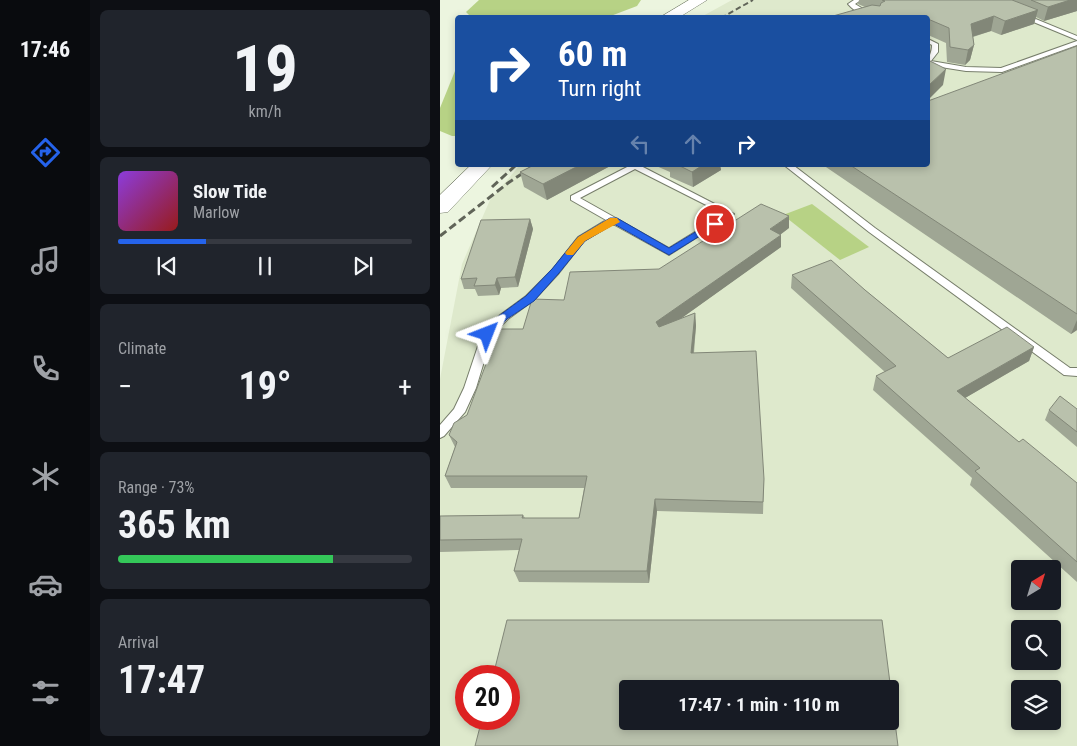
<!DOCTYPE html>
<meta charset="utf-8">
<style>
body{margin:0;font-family:"Roboto Condensed",sans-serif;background:#20242c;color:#f1f3f6;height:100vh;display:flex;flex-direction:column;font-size:19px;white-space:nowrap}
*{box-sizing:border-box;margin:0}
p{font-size:16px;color:#9ea1a6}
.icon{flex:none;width:28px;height:28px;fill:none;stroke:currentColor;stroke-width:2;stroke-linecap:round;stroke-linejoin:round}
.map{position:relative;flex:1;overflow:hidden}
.side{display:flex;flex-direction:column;gap:10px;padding:10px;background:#0d0f14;width:350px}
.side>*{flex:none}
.top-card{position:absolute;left:15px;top:15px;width:475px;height:152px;border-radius:5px;box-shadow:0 2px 8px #0003;background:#1a4fa0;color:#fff;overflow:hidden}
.needle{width:32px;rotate:38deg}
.buttons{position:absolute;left:571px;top:560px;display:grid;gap:10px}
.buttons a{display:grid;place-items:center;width:50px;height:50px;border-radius:5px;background:#171b24;box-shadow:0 2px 8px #0003;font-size:25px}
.speed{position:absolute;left:15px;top:665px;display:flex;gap:10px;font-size:25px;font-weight:700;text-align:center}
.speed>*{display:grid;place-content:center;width:65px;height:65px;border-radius:50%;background:#171b24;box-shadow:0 2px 8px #0003;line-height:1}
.speed .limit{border:8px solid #d22;background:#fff;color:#111}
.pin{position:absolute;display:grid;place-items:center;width:42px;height:42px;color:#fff;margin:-21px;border:2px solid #fff;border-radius:50%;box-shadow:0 1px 5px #0007}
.me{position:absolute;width:55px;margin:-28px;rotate:45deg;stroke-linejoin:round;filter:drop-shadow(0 0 4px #0008)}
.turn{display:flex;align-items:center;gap:18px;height:105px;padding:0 20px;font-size:22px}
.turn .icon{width:65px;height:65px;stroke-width:2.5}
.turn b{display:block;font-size:35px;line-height:42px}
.lanes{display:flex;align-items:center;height:48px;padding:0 20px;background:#0003;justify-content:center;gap:25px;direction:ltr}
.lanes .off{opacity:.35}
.big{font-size:38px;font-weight:700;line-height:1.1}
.side .card{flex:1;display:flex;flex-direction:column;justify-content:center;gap:8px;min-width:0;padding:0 18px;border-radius:8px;background:#20242c}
.side .dial{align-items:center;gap:0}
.dial b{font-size:65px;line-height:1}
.song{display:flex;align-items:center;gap:15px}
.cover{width:60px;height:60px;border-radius:8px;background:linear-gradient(135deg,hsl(270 70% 55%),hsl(0 70% 35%))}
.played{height:5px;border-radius:2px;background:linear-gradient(90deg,#2563eb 30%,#363941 30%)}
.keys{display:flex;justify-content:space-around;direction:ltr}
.heat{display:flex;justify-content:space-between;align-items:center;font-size:28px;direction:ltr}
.charge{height:8px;border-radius:4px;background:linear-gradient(90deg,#34c759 73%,#363941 0)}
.trip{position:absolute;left:179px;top:680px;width:280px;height:50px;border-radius:5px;background:#171b24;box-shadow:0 2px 8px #0003;font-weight:700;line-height:50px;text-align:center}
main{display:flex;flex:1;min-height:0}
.dock{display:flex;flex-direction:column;width:90px;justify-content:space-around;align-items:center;background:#090b0e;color:#9ea1a6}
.dock .icon{width:35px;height:35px}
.dock .on{color:#2563eb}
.dock b{font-size:22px;color:#f1f3f6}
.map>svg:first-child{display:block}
</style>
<main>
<nav class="dock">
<b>17:46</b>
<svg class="icon on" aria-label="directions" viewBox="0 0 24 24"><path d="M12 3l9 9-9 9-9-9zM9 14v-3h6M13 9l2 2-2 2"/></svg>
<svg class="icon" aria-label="music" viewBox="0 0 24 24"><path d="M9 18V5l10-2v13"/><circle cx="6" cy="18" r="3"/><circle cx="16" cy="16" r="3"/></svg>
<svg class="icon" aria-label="phone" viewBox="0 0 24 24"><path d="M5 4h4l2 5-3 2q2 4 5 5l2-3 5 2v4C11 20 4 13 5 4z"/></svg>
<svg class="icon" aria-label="climate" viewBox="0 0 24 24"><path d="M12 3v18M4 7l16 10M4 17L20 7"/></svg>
<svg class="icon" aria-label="car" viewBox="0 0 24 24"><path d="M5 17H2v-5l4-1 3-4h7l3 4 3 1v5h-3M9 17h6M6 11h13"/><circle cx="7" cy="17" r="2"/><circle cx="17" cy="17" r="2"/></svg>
<svg class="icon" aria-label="filters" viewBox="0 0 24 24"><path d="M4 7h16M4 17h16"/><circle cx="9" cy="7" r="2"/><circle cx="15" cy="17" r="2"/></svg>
</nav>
<section class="side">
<div class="card dial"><b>19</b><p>km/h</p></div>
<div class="card">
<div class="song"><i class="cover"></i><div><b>Slow Tide</b><p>Marlow</p></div></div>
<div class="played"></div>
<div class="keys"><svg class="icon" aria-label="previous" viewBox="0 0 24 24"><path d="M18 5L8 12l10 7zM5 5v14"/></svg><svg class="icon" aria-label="pause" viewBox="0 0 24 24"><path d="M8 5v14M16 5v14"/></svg><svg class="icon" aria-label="next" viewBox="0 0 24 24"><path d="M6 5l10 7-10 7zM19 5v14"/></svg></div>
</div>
<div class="card"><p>Climate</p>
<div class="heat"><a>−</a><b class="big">19°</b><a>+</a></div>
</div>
<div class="card"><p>Range · 73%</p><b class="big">365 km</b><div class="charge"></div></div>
<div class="card"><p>Arrival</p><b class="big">17:47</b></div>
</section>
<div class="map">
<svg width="637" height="746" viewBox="0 0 637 746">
<rect width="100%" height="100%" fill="#ecf5df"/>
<!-- built -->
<path fill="#dee9cc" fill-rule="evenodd" d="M292,0H637V746H0V379L22,264L50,200L80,165H488V18L261,17ZM580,569H612V601H580ZM580,629H612V661H580ZM26,676H69V719H26ZM188,689H450V721H188ZM580,689H612V721H580Z"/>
<!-- water -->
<g fill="#b7d285">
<path d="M39,0H201L197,6L168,17L30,16L26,12Z"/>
<path d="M17,66V136H12L0,131V108Z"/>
<path d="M372,204L429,247L400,260L343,215Z"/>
</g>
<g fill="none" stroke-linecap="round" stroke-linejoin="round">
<defs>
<g id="lane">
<path d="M414,0H421L415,4L438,18C426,18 416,13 408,4Z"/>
<path d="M581,13L637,36V40L579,16L578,15Z"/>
<path d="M488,39L498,44V52L491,61L526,67L561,68L637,41V45L562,72L526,71L488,65C488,57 492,53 492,45L488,43Z"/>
<path d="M191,165H199L294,214L229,255L173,224L144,241L119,273L94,300L68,319L52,335L36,388L25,412L4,436L0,438V425L14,409L24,388L43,331L60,315L86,296L113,269L138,237L166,220L131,200V196ZM195,169L284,214L229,248L140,198Z"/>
<path d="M344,165H353L435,228L630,368H637V376L624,375L429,232Z"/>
</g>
<g id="secondary">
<path d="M249,0H267L238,18H219Z"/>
<path d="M31,165H52L8,212L0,213V195Z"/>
</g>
</defs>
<!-- lane casing -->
<use href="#lane" stroke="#777e6b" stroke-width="2"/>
<!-- secondary casing -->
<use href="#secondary" stroke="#777e6b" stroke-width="1"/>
<!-- lane -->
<use href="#lane" fill="#fff" fill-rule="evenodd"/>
<!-- secondary -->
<use href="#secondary" fill="#fff" fill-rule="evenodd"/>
<!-- rail-far1 -->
<path stroke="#606458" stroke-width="2" stroke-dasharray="5.5 3" stroke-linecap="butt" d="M281,18L313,0"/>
<!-- rail -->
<g stroke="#606458" stroke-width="3" stroke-dasharray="8 4" stroke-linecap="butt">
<path d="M52,187L76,165"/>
<path d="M0,236L68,183L95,165"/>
</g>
</g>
<!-- wall -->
<g fill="#9fa694">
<path d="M419,0H637V11L604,21L596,17L594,24L561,35L551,31L533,37L534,45L530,60L525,65L507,62L506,43L488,35V18L425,7L418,4Z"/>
<path d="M637,46V330L631,334L383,165H488Z"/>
<path d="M172,165L107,200L84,187L80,172Z"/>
<path d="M214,165H280L281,170L253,187L230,177V172Z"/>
<path d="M90,219L93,229L78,287L61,288L59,295L38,296L35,289H24L21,279Z"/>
<path d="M349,228L340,235H341V247L240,319L255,313L256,326L254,353L324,479L323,514L217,511L209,583L79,582L74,571L79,550L0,552V516L83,515L85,518H139L144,488H11L5,476L15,447L9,435L27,415L83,329L124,300Z"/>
<path d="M352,275L425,290L508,358L594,347L589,361L525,398L579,442L637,483V582L530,485L532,478L433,390L436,376L445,372L351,288Z"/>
<path d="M637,409V447L605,420L609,410Z"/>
</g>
<!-- shaded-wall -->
<g fill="#828778">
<path d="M630,0H637V11L604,21L608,7Z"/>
<path d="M598,10L594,24L561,35L565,21Z"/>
<path d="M554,16L551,31L528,38L531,24Z"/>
<path d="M534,45L530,60L525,65L528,50Z"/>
<path d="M506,69L503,85L488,100V86Z"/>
<path d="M140,165H172L107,200L103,184Z"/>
<path d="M263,165H280L281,170L253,187L252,172Z"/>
<path d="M349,216V228L330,242V229Z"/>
<path d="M90,219L93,229L78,287L75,277Z"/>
<path d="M341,235V247L218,335L216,322Z"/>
<path d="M57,278L61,288L59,295L55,285Z"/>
<path d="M255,313L256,326L252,365L251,353Z"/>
<path d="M637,320V330L631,334Z"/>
<path d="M594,347L589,361L513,405L517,391Z"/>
<path d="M215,499L217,511L209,583L207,571Z"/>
</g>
<!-- building -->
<g fill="#b9c1ac" stroke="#828778" fill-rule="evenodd">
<path d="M442,0H572L598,10L565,21L554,16L531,24L534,45L528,50L510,47L509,28L488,19V18H386L432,5L440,6L441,3L445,1Z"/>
<path d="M591,0H630L608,7Z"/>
<path d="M637,46V314L410,165H488V101Z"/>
<path d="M488,60L506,69L488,86Z"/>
<path d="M94,165H140L103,184L80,172Z"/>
<path d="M238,165H263L252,172Z"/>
<path d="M321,204L349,216L330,229L341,235L216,322L219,327L255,313L251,353L316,351L324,479L323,502L215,499L207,571H74L82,539L0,540V516L83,515L82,518H139L147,476H5L17,442L9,435L14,423L27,415L59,329H83L92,299L124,300L130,272L219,269Z"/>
<path d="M90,219L75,277L57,278L55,285L34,286L37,278L21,279L41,220Z"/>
<path d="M391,260L425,290L508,358L567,327L594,347L517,391L579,442L583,439L637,483V562L535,471L540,468L436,376L456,366L352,275Z"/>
<path d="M620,396L637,409V432L609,410Z"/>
<path d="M67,620H442L458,746H35L42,719H69V676H53ZM188,689H450V721H188Z"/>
</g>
<!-- route -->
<path fill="#2563eb" stroke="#184099" d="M170,218H177L229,248L272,222L275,221L279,224L229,255L174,224L145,241L119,273L94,301L67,319L50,337H43L41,334L60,315L86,296L112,269L138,237Z"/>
<!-- slow -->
<path fill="#f59e0b" d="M170,218H177L180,222L145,241L133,255H127L125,253L138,237Z"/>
</svg>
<div class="buttons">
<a><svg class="needle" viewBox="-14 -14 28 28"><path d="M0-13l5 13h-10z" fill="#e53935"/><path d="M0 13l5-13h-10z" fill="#9ea1a6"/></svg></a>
<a><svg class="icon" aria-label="search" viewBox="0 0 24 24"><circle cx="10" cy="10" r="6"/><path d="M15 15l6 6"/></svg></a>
<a><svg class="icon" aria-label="layers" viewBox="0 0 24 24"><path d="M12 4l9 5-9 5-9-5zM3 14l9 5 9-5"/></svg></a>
</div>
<div class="speed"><div class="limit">20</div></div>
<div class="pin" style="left:275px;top:224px;background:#d93025"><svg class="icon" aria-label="arrive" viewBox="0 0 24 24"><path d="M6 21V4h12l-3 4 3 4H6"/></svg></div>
<svg class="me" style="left:47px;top:334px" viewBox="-20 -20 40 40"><path d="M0-17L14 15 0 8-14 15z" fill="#2563eb" stroke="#fff" stroke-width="4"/></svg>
<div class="trip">17:47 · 1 min · 110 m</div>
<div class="top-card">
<div class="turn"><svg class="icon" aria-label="right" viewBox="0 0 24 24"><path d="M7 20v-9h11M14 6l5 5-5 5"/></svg><div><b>60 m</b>Turn right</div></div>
<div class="lanes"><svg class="icon off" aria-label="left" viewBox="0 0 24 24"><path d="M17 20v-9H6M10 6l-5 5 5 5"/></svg><svg class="icon off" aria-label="ahead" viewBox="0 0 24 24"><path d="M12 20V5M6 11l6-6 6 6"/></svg><svg class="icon" aria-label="right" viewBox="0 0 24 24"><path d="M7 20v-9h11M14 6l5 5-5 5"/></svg></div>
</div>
</div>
</main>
